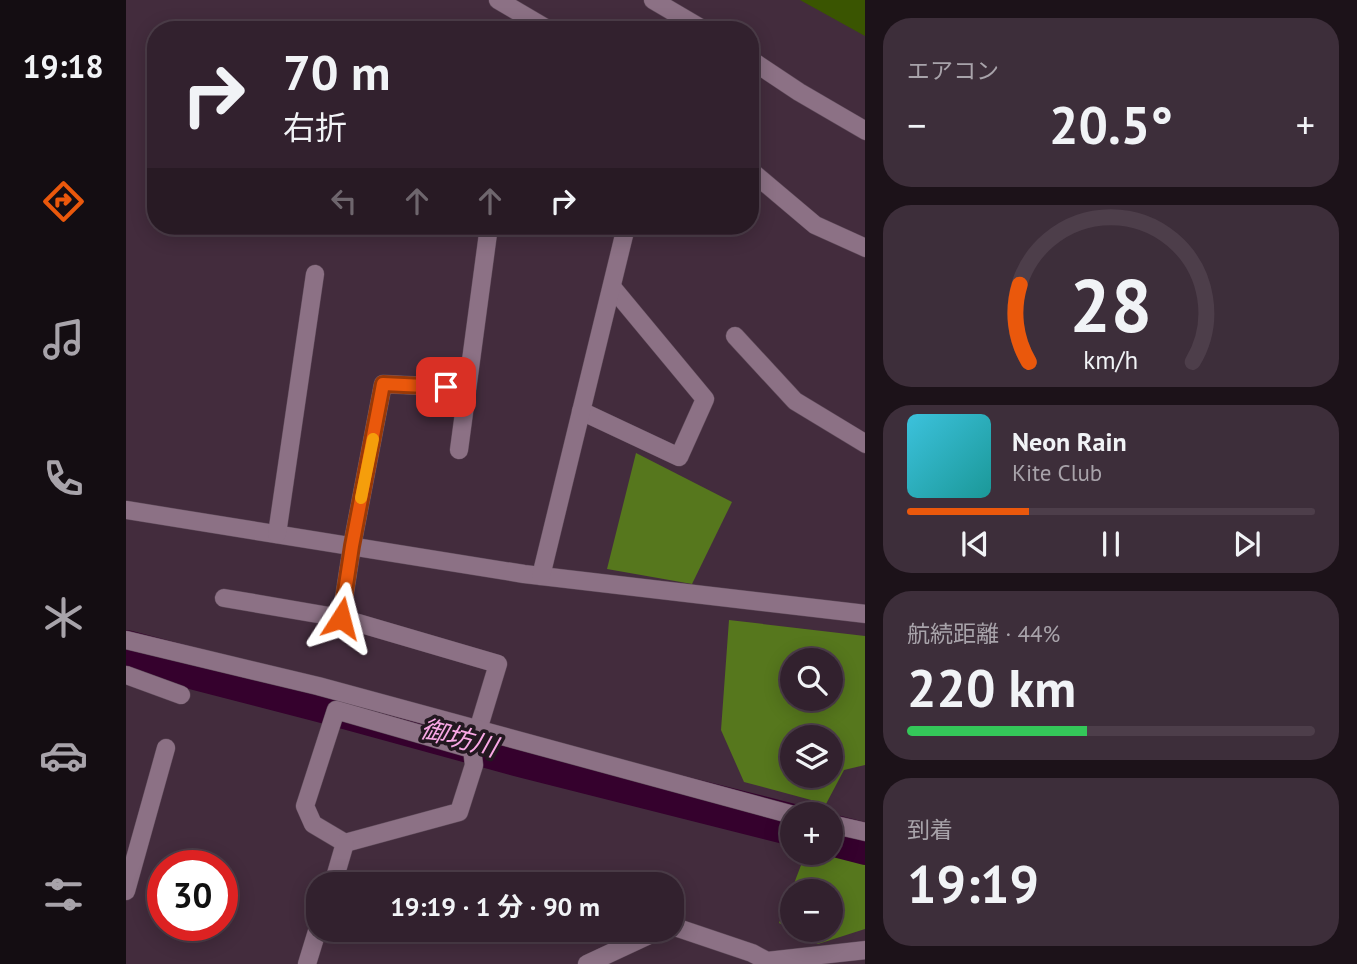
<!DOCTYPE html>
<html lang="ja">
<meta charset="utf-8">
<style>
body{margin:0;font-family:"PT Sans","Noto Sans JP",sans-serif;background:#3d2e3a;color:#f1f3f6;height:100vh;display:flex;flex-direction:column;font-size:26px;white-space:nowrap}
*{box-sizing:border-box;margin:0}
p{font-size:23px;color:#a8a3aa}
.icon{flex:none;width:38px;height:38px;fill:none;stroke:currentColor;stroke-width:2;stroke-linecap:round;stroke-linejoin:round}
.map{position:relative;flex:1;overflow:hidden}
.side{display:flex;flex-direction:column;gap:18px;padding:18px;background:#1c1219;width:492px}
.side>*{flex:none}
.guide{position:absolute;left:21px;top:21px;width:612px;height:214px;border-radius:28px;box-shadow:0 4px 18px #0003,0 0 0 2px #4d3e4a;background:#32212e;color:#f1f3f6;overflow:hidden}
.fabs{position:absolute;left:654px;top:648px;display:grid;gap:14px}
.fabs a{display:grid;place-items:center;width:63px;height:63px;border-radius:50%;background:#32212e;box-shadow:0 4px 18px #0003,0 0 0 2px #4d3e4a;font-size:35px}
.speed{position:absolute;left:21px;top:850px;display:flex;gap:14px;font-size:35px;font-weight:700;text-align:center}
.speed>*{display:grid;place-content:center;width:91px;height:91px;border-radius:50%;background:#32212e;box-shadow:0 4px 18px #0003,0 0 0 2px #4d3e4a;line-height:1}
.speed .limit{border:10px solid #d22;background:#fff;color:#111}
.pin{position:absolute;display:grid;place-items:center;width:60px;height:60px;color:#fff;margin:-30px;border-radius:14px;box-shadow:0 4px 10px #0006}
.me{position:absolute;width:77px;margin:-38px;rotate:9deg;stroke-linejoin:round;filter:drop-shadow(0 0 5px #0008)}
.turn{display:flex;align-items:center;gap:24px;height:147px;padding:0 21px;font-size:32px}
.turn .icon{width:91px;height:91px;stroke-width:2.5}
.turn b{display:block;font-size:49px;line-height:60px}
.lanes{display:flex;align-items:center;height:66px;padding:0 21px;background:#0003;justify-content:center;gap:35px;direction:ltr}
.lanes .off{opacity:.35}
.big{font-size:52px;font-weight:700;line-height:1.1}
.side .widget{flex:1;display:flex;flex-direction:column;justify-content:center;gap:10px;min-width:0;padding:0 24px;border-radius:28px;background:#3d2e3a}
.side .dial{align-items:center;gap:0}
.dial svg{height:182px;overflow:visible;fill:none;stroke:#4d3e4a;stroke-width:7;stroke-linecap:round;text-anchor:middle}
.dial text{fill:#f1f3f6;stroke:none}
.song{display:flex;align-items:center;gap:21px}
.cover{width:84px;height:84px;border-radius:10px;background:linear-gradient(135deg,hsl(190 70% 55%),hsl(180 70% 35%))}
.played{height:7px;border-radius:4px;background:linear-gradient(90deg,#ea580c 30%,#4d3e4a 30%)}
.keys{display:flex;justify-content:space-around;direction:ltr}
.heat{display:flex;justify-content:space-between;align-items:center;font-size:38px;direction:ltr}
.charge{height:10px;border-radius:5px;background:linear-gradient(90deg,#34c759 44%,#4d3e4a 0)}
.trip{position:absolute;left:180px;top:872px;width:378px;height:70px;border-radius:28px;background:#32212e;box-shadow:0 4px 18px #0003,0 0 0 2px #4d3e4a;font-weight:700;line-height:70px;text-align:center}
main{display:flex;flex:1;min-height:0}
.menu{display:flex;flex-direction:column;width:126px;justify-content:space-around;align-items:center;background:#140d12;color:#a8a3aa}
.menu .icon{width:49px;height:49px}
.menu .on{color:#ea580c}
.menu b{font-size:32px;color:#f1f3f6}
.map>svg:first-child{display:block}
</style>
<main>
<nav class="menu">
<b>19:18</b>
<svg class="icon on" aria-label="directions" viewBox="0 0 24 24"><path d="M12 3l9 9-9 9-9-9zM9 14v-3h6M13 9l2 2-2 2"/></svg>
<svg class="icon" aria-label="music" viewBox="0 0 24 24"><path d="M9 18V5l10-2v13"/><circle cx="6" cy="18" r="3"/><circle cx="16" cy="16" r="3"/></svg>
<svg class="icon" aria-label="phone" viewBox="0 0 24 24"><path d="M5 4h4l2 5-3 2q2 4 5 5l2-3 5 2v4C11 20 4 13 5 4z"/></svg>
<svg class="icon" aria-label="climate" viewBox="0 0 24 24"><path d="M12 3v18M4 7l16 10M4 17L20 7"/></svg>
<svg class="icon" aria-label="car" viewBox="0 0 24 24"><path d="M5 17H2v-5l4-1 3-4h7l3 4 3 1v5h-3M9 17h6M6 11h13"/><circle cx="7" cy="17" r="2"/><circle cx="17" cy="17" r="2"/></svg>
<svg class="icon" aria-label="filters" viewBox="0 0 24 24"><path d="M4 7h16M4 17h16"/><circle cx="9" cy="7" r="2"/><circle cx="15" cy="17" r="2"/></svg>
</nav>
<div class="map">
<svg width="740" height="964" viewBox="0 0 740 964">
<rect width="100%" height="100%" fill="#432c3d"/>
<!-- green -->
<path fill="#3a5501" d="M674,0H739V36Z"/>
<!-- forest -->
<g fill="#56771d" fill-rule="evenodd">
<path d="M510,453L606,502L566,584L481,569Z"/>
<path d="M603,620L739,636V765L718,770L700,804L618,782L595,730ZM667,660H705V698H667ZM667,737H705V775H667Z"/>
<path d="M705,850L739,857V929L692,944L653,923L680,852H705ZM667,891H705V929H667Z"/>
</g>
<g fill="none" stroke-linecap="round" stroke-linejoin="round">
<!-- river -->
<g stroke="#35012d" stroke-width="42">
<path d="M0,651L197,702L398,757L667,825"/>
<path d="M705,835L740,844"/>
</g>
<defs>
<g id="minor">
<path d="M372,0L423,30"/>
<path d="M527,0L578,30"/>
<path d="M625,60L673,92L740,131"/>
<path d="M625,171L689,225L740,248"/>
<path d="M609,336L669,401L740,444"/>
<path d="M455,411L553,457L579,399L486,287"/>
<path d="M333,450L363,226"/>
<path d="M0,510L398,574L740,614"/>
<path d="M151,534L189,274"/>
<path d="M415,576L500,227"/>
<path d="M98,598L215,618L372,664L352,730"/>
<path d="M215,618L226,546L257,384L341,388"/>
<path d="M0,640L192,686L667,815"/>
<path d="M0,675L55,695"/>
<path d="M210,710L346,749L348,765L333,812L219,843L187,824L179,806Z"/>
<path d="M705,824L740,832"/>
<path d="M207,884L219,843"/>
<path d="M0,891L40,748"/>
<path d="M181,964L192,928"/>
</g>
<g id="tertiary">
<path d="M546,926L626,953L641,961L740,950"/>
<path d="M461,964L536,929"/>
</g>
</defs>
<!-- minor casing -->
<use href="#minor" stroke="#5e4a59" stroke-width="19"/>
<!-- tertiary casing -->
<use href="#tertiary" stroke="#5e4a59" stroke-width="19"/>
<!-- minor -->
<use href="#minor" stroke="#8c7185" stroke-width="18"/>
<!-- tertiary -->
<use href="#tertiary" stroke="#8c7185" stroke-width="18"/>
</g>
<g fill="none" stroke-linecap="round" stroke-linejoin="round">
<defs>
<path id="route" d="M215,618L226,546L257,384L320,387"/>
</defs>
<!-- route casing -->
<use href="#route" stroke="#983908" stroke-width="18"/>
<!-- route -->
<use href="#route" stroke="#ea580c" stroke-width="12"/>
<!-- slow -->
<path stroke="#f59e0b" stroke-width="12" d="M235,498L247,439"/>
</g>
<g text-anchor="middle" stroke-width="7" stroke-linejoin="round" paint-order="stroke">
<!-- water labels -->
<g font-size="26" font-style="italic" fill="#f9a8e5" stroke="#231820">
<text transform="translate(333 738) rotate(15)" y="9">御坊川</text>
</g>
</g>
</svg>
<div class="fabs">
<a><svg class="icon" aria-label="search" viewBox="0 0 24 24"><circle cx="10" cy="10" r="6"/><path d="M15 15l6 6"/></svg></a>
<a><svg class="icon" aria-label="layers" viewBox="0 0 24 24"><path d="M12 4l9 5-9 5-9-5zM3 14l9 5 9-5"/></svg></a>
<a>+</a>
<a>−</a>
</div>
<div class="speed"><div class="limit">30</div></div>
<div class="pin" style="left:320px;top:387px;background:#d93025"><svg class="icon" aria-label="arrive" viewBox="0 0 24 24"><path d="M6 21V4h12l-3 4 3 4H6"/></svg></div>
<svg class="me" style="left:215px;top:618px" viewBox="-20 -20 40 40"><path d="M0-17L14 15 0 8-14 15z" fill="#ea580c" stroke="#fff" stroke-width="4"/></svg>
<div class="trip">19:19 · 1 分 · 90 m</div>
<div class="guide">
<div class="turn"><svg class="icon" aria-label="right" viewBox="0 0 24 24"><path d="M7 20v-9h11M14 6l5 5-5 5"/></svg><div><b>70 m</b>右折</div></div>
<div class="lanes"><svg class="icon off" aria-label="left" viewBox="0 0 24 24"><path d="M17 20v-9H6M10 6l-5 5 5 5"/></svg><svg class="icon off" aria-label="ahead" viewBox="0 0 24 24"><path d="M12 20V5M6 11l6-6 6 6"/></svg><svg class="icon off" aria-label="ahead" viewBox="0 0 24 24"><path d="M12 20V5M6 11l6-6 6 6"/></svg><svg class="icon" aria-label="right" viewBox="0 0 24 24"><path d="M7 20v-9h11M14 6l5 5-5 5"/></svg></div>
</div>
</div>
<section class="side">
<div class="widget"><p>エアコン</p>
<div class="heat"><a>−</a><b class="big">20.5°</b><a>+</a></div>
</div>
<div class="widget dial"><svg viewBox="0 0 100 80">
<path d="M14 69A42 42 0 1 1 86 69"/>
<path d="M14 69A42 42 0 0 1 10 35" stroke="#ea580c"/>
<text x="50" y="56" font-size="32" font-weight="700">28</text>
<text x="50" y="72" font-size="11">km/h</text>
</svg></div>
<div class="widget">
<div class="song"><i class="cover"></i><div><b>Neon Rain</b><p>Kite Club</p></div></div>
<div class="played"></div>
<div class="keys"><svg class="icon" aria-label="previous" viewBox="0 0 24 24"><path d="M18 5L8 12l10 7zM5 5v14"/></svg><svg class="icon" aria-label="pause" viewBox="0 0 24 24"><path d="M8 5v14M16 5v14"/></svg><svg class="icon" aria-label="next" viewBox="0 0 24 24"><path d="M6 5l10 7-10 7zM19 5v14"/></svg></div>
</div>
<div class="widget"><p>航続距離 · 44%</p><b class="big">220 km</b><div class="charge"></div></div>
<div class="widget"><p>到着</p><b class="big">19:19</b></div>
</section>
</main>
